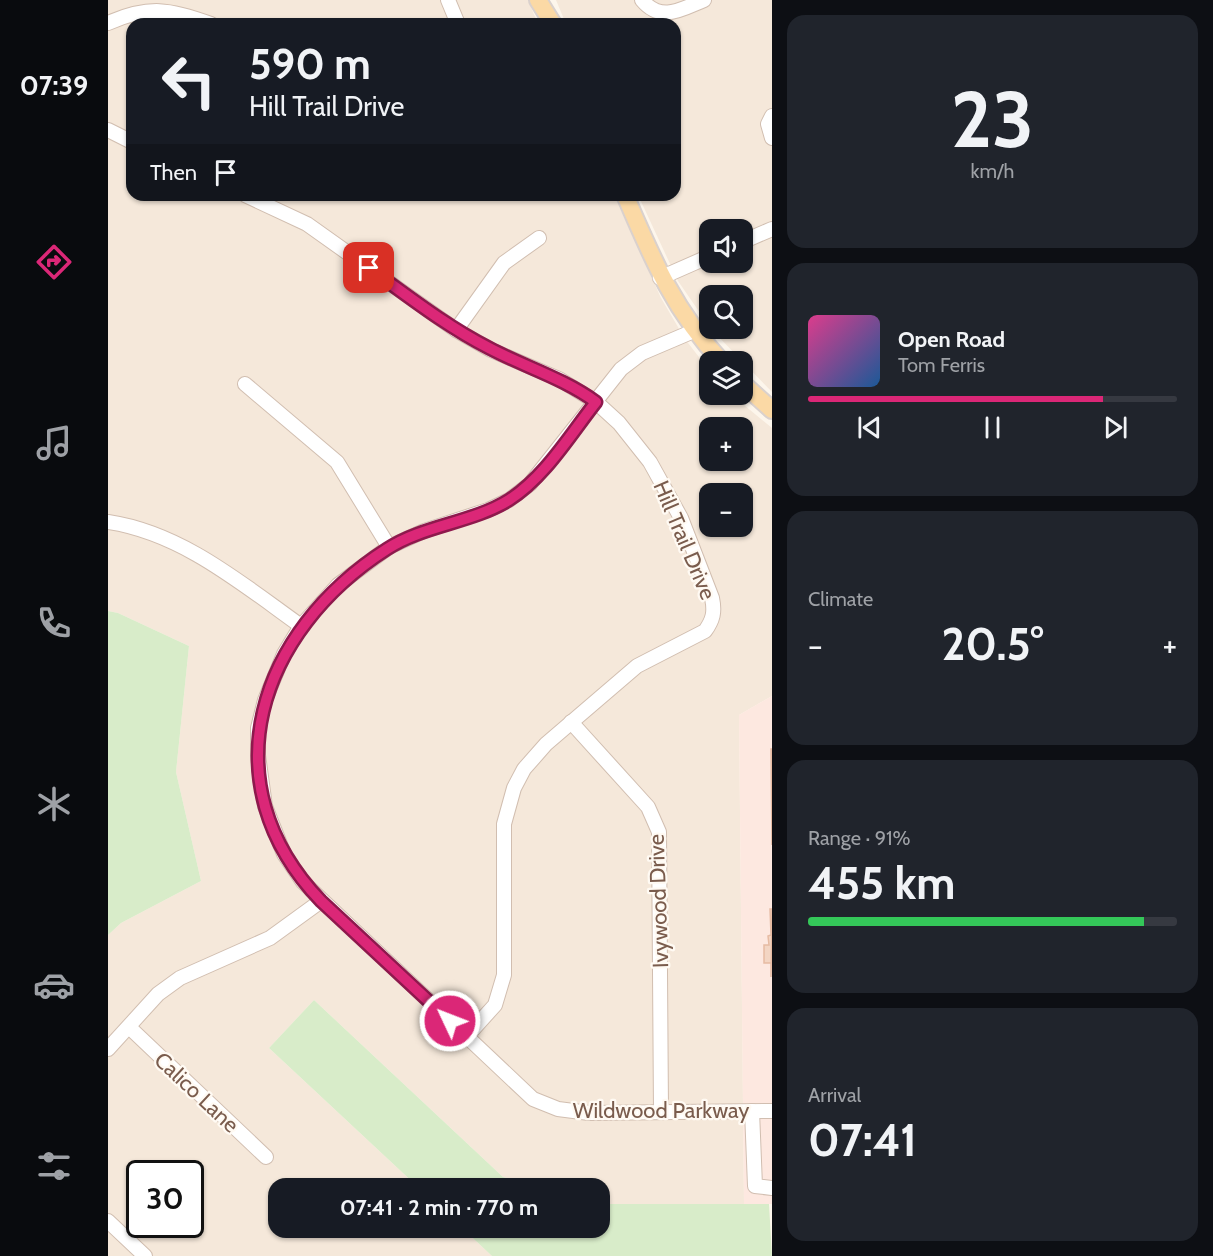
<!DOCTYPE html>
<meta charset="utf-8">
<style>
body{margin:0;font-family:Cabin,sans-serif;background:#20242c;color:#f1f3f6;height:100vh;display:flex;flex-direction:column;font-size:22px;white-space:nowrap}
*{box-sizing:border-box;margin:0}
p{font-size:20px;color:#9ea1a6}
.icon{flex:none;width:33px;height:33px;fill:none;stroke:currentColor;stroke-width:2;stroke-linecap:round;stroke-linejoin:round}
.map{position:relative;flex:1;overflow:hidden}
.sheet{display:flex;flex-direction:column;gap:15px;padding:15px;background:#0d0f14;width:441px}
.sheet>*{flex:none}
.top-card{position:absolute;left:18px;top:18px;width:555px;height:183px;border-radius:18px;box-shadow:0 2px 4px #0004;background:#171b24;color:#f1f3f6;overflow:hidden}
.fabs{position:absolute;left:591px;top:219px;display:grid;gap:12px}
.fabs a{display:grid;place-items:center;width:54px;height:54px;border-radius:12px;background:#171b24;box-shadow:0 2px 4px #0004;font-size:30px}
.speed{position:absolute;left:18px;top:1160px;display:flex;gap:12px;font-size:30px;font-weight:700;text-align:center}
.speed>*{display:grid;place-content:center;width:78px;height:78px;border-radius:50%;background:#171b24;box-shadow:0 2px 4px #0004;line-height:1}
.speed .limit{border:3px solid #111;border-radius:9px;background:#fff;color:#111}
.pin{position:absolute;display:grid;place-items:center;width:51px;height:51px;color:#fff;margin:-26px;border-radius:12px;box-shadow:0 3px 9px #0006}
.me{position:absolute;width:66px;margin:-33px;rotate:313deg;stroke-linejoin:round;filter:drop-shadow(0 0 4px #0008)}
.turn{display:flex;align-items:center;gap:21px;height:126px;padding:0 24px;font-size:27px}
.turn .icon{width:78px;height:78px;stroke-width:2.5}
.turn b{display:block;font-size:42px;line-height:51px}
.then{display:flex;align-items:center;height:57px;padding:0 24px;background:#0003;gap:12px;font-size:22px}
.big{font-size:45px;font-weight:800;line-height:1.1}
.sheet .card{flex:1;display:flex;flex-direction:column;justify-content:center;gap:9px;min-width:0;padding:0 21px;border-radius:18px;background:#20242c}
.sheet .dial{align-items:center;gap:0}
.dial b{font-size:78px;line-height:1}
.song{display:flex;align-items:center;gap:18px}
.cover{width:72px;height:72px;border-radius:9px;background:linear-gradient(135deg,hsl(330 70% 55%),hsl(210 70% 35%))}
.played{height:6px;border-radius:3px;background:linear-gradient(90deg,#db2777 80%,#363941 80%)}
.keys{display:flex;justify-content:space-around;direction:ltr}
.heat{display:flex;justify-content:space-between;align-items:center;font-size:33px;direction:ltr}
.charge{height:9px;border-radius:4px;background:linear-gradient(90deg,#34c759 91%,#363941 0)}
.trip{position:absolute;left:160px;top:1178px;width:342px;height:60px;border-radius:18px;background:#171b24;box-shadow:0 2px 4px #0004;font-weight:800;line-height:60px;text-align:center}
main{display:flex;flex:1;min-height:0}
.dock{display:flex;flex-direction:column;width:108px;justify-content:space-around;align-items:center;background:#090b0e;color:#9ea1a6}
.dock .icon{width:42px;height:42px}
.dock .on{color:#db2777}
.dock b{font-size:27px;color:#f1f3f6}
.map>svg:first-child{display:block}
</style>
<main>
<nav class="dock">
<b>07:39</b>
<svg class="icon on" aria-label="directions" viewBox="0 0 24 24"><path d="M12 3l9 9-9 9-9-9zM9 14v-3h6M13 9l2 2-2 2"/></svg>
<svg class="icon" aria-label="music" viewBox="0 0 24 24"><path d="M9 18V5l10-2v13"/><circle cx="6" cy="18" r="3"/><circle cx="16" cy="16" r="3"/></svg>
<svg class="icon" aria-label="phone" viewBox="0 0 24 24"><path d="M5 4h4l2 5-3 2q2 4 5 5l2-3 5 2v4C11 20 4 13 5 4z"/></svg>
<svg class="icon" aria-label="climate" viewBox="0 0 24 24"><path d="M12 3v18M4 7l16 10M4 17L20 7"/></svg>
<svg class="icon" aria-label="car" viewBox="0 0 24 24"><path d="M5 17H2v-5l4-1 3-4h7l3 4 3 1v5h-3M9 17h6M6 11h13"/><circle cx="7" cy="17" r="2"/><circle cx="17" cy="17" r="2"/></svg>
<svg class="icon" aria-label="filters" viewBox="0 0 24 24"><path d="M4 7h16M4 17h16"/><circle cx="9" cy="7" r="2"/><circle cx="15" cy="17" r="2"/></svg>
</nav>
<div class="map">
<svg width="664" height="1256" viewBox="0 0 664 1256">
<rect width="100%" height="100%" fill="#fdf6ec"/>
<!-- residential -->
<g fill="#f5e8da" fill-rule="evenodd">
<path d="M0,0H420L430,24H24V195H506L553,298L577,339L601,370L602,394L624,395L664,428V696L631,715L636,1204H492V1188H434L395,1177L206,1000L161,1048L311,1188H171V1227H353L384,1256H0V935L13,923L93,881L68,772L81,646L10,613L0,611ZM602,428H634V460H602ZM602,494H634V526H602ZM32,1173H82V1224H32Z"/>
<path d="M448,0H664V392L603,329L634,328V296H602L601,326L570,281L530,195H567V24H458ZM602,230H634V262H602Z"/>
</g>
<!-- commercial -->
<path fill="#fde8e0" d="M664,696V1204H636L631,715Z"/>
<!-- green -->
<g fill="#d8ecc9">
<path d="M0,611L10,613L81,646L68,772L93,881L13,923L0,935Z"/>
<path d="M206,1000L395,1177L434,1188H311L161,1048Z"/>
<path d="M492,1204H661L664,1256H384L353,1227H492Z"/>
</g>
<!-- building -->
<g fill="#f3d5c3" stroke="#e6bba3" stroke-width="1.5">
<path d="M663,749H664V845Z"/>
<path d="M662,909H664L663,977V963H656V945H661L660,936L663,935Z"/>
</g>
<g fill="none" stroke-linecap="round" stroke-linejoin="round">
<defs>
<g id="minor">
<path d="M340,0L350,24"/>
<path d="M534,0C553,23 574,9 596,0"/>
<path d="M0,23C41,5 62,9 103,24"/>
<path d="M664,116L660,124L664,138"/>
<path d="M0,130L24,142"/>
<path d="M137,195L199,224L348,330L383,350L451,379L488,402L511,423L542,462L573,518L604,598C607,612 605,620 597,631L529,666L438,744L416,769L406,788L396,824V975L387,1005L359,1036"/>
<path d="M634,242L664,229"/>
<path d="M552,278L602,256"/>
<path d="M348,330L396,263L431,238"/>
<path d="M588,330L534,353L513,369L422,484L401,500L380,510L316,531L281,547L230,585L193,626L176,654L157,700L150,728V755L157,806L176,854L195,882L425,1099L450,1109L481,1113L664,1111"/>
<path d="M137,384L229,462L281,547"/>
<path d="M0,522C74,533 134,584 193,626"/>
<path d="M463,722L540,807L551,832L553,1111"/>
<path d="M21,1027L158,1157"/>
<path d="M0,1049L50,994L72,978L162,938L213,901"/>
<path d="M644,1111L647,1186L664,1188"/>
<path d="M0,1221L37,1256"/>
</g>
<g id="major">
<path d="M430,0L445,24"/>
<path d="M517,195C544,258 566,311 614,362"/>
<path d="M634,383L664,410"/>
</g>
</defs>
<!-- minor casing -->
<use href="#minor" stroke="#d1beb0" stroke-width="16"/>
<!-- major casing -->
<use href="#major" stroke="#dad1cd" stroke-width="20"/>
<!-- minor -->
<use href="#minor" stroke="#fff" stroke-width="14"/>
<!-- major -->
<use href="#major" stroke="#fbd9a5" stroke-width="16"/>
</g>
<g fill="none" stroke-linecap="round" stroke-linejoin="round">
<defs>
<path id="route" d="M261,268C300,296 338,326 381,348C417,367 455,378 488,402C462,435 437,477 401,500C364,523 316,525 279,549C151,631 99,782 213,901L342,1021"/>
</defs>
<!-- route casing -->
<use href="#route" stroke="#8e194d" stroke-width="15"/>
<!-- route -->
<use href="#route" stroke="#db2777" stroke-width="10"/>
</g>
<g text-anchor="middle" stroke-width="4.5" stroke-linejoin="round" paint-order="stroke">
<!-- street labels -->
<g font-size="22" fill="#7a5c4d" stroke="#fffaf3">
<text transform="translate(577 540) rotate(67)" y="8">Hill Trail Drive</text>
<text transform="translate(550 901) rotate(-92)" y="8">Ivywood Drive</text>
<text transform="translate(89 1092) rotate(43)" y="8">Calico Lane</text>
<text x="553" y="1118">Wildwood Parkway</text>
</g>
</g>
</svg>
<div class="fabs">
<a><svg class="icon" aria-label="sound" viewBox="0 0 24 24"><path d="M4 9h4l5-4v14l-5-4H4zM17 9q2 3 0 6"/></svg></a>
<a><svg class="icon" aria-label="search" viewBox="0 0 24 24"><circle cx="10" cy="10" r="6"/><path d="M15 15l6 6"/></svg></a>
<a><svg class="icon" aria-label="layers" viewBox="0 0 24 24"><path d="M12 4l9 5-9 5-9-5zM3 14l9 5 9-5"/></svg></a>
<a>+</a>
<a>−</a>
</div>
<div class="speed"><div class="limit">30</div></div>
<div class="pin" style="left:261px;top:268px;background:#d93025"><svg class="icon" aria-label="arrive" viewBox="0 0 24 24"><path d="M6 21V4h12l-3 4 3 4H6"/></svg></div>
<svg class="me" style="left:342px;top:1021px" viewBox="-20 -20 40 40"><circle r="17" fill="#db2777" stroke="#fff" stroke-width="3"/><path d="M0-11L8 9 0 5-8 9z" fill="#fff"/></svg>
<div class="trip">07:41 · 2 min · 770 m</div>
<div class="top-card">
<div class="turn"><svg class="icon" aria-label="left" viewBox="0 0 24 24"><path d="M17 20v-9H6M10 6l-5 5 5 5"/></svg><div><b>590 m</b>Hill Trail Drive</div></div>
<div class="then">Then<svg class="icon" aria-label="arrive" viewBox="0 0 24 24"><path d="M6 21V4h12l-3 4 3 4H6"/></svg></div>
</div>
</div>
<section class="sheet">
<div class="card dial"><b>23</b><p>km/h</p></div>
<div class="card">
<div class="song"><i class="cover"></i><div><b>Open Road</b><p>Tom Ferris</p></div></div>
<div class="played"></div>
<div class="keys"><svg class="icon" aria-label="previous" viewBox="0 0 24 24"><path d="M18 5L8 12l10 7zM5 5v14"/></svg><svg class="icon" aria-label="pause" viewBox="0 0 24 24"><path d="M8 5v14M16 5v14"/></svg><svg class="icon" aria-label="next" viewBox="0 0 24 24"><path d="M6 5l10 7-10 7zM19 5v14"/></svg></div>
</div>
<div class="card"><p>Climate</p>
<div class="heat"><a>−</a><b class="big">20.5°</b><a>+</a></div>
</div>
<div class="card"><p>Range · 91%</p><b class="big">455 km</b><div class="charge"></div></div>
<div class="card"><p>Arrival</p><b class="big">07:41</b></div>
</section>
</main>
